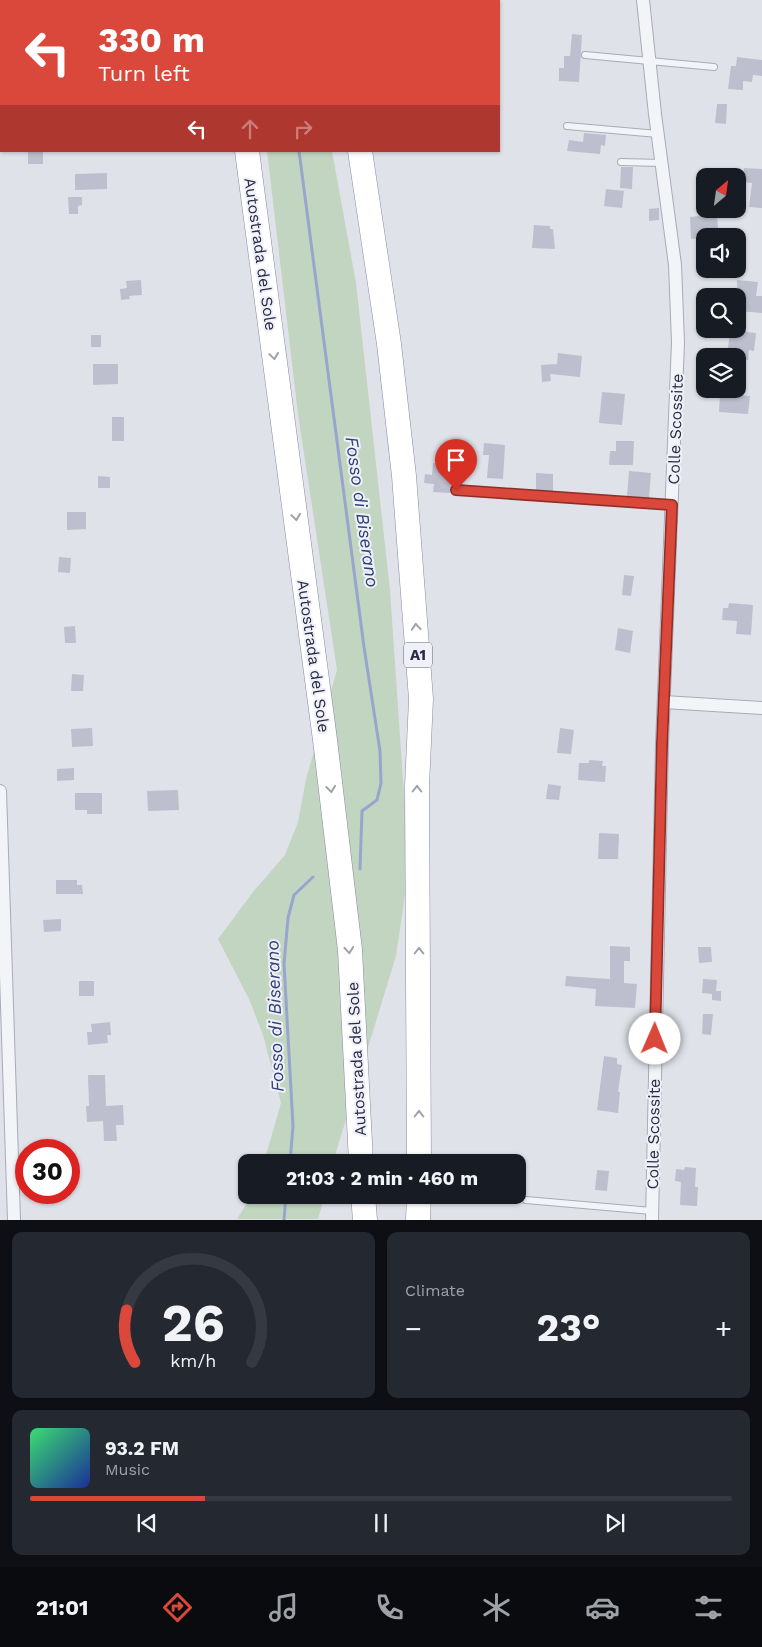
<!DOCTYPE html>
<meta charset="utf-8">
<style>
body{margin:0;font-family:"Work Sans",sans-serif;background:#242831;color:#f1f3f6;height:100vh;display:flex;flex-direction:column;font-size:19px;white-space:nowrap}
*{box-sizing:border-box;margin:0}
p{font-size:16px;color:#9ea1a6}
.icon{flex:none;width:28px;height:28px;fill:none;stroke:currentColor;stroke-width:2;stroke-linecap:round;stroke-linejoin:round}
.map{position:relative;height:1220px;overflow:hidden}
.drawer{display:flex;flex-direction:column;gap:12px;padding:12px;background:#0d0f14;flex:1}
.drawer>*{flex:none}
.guide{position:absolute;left:0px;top:0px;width:500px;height:152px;box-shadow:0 1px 4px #0004;background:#da473b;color:#fff;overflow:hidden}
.needle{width:32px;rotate:29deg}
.fabs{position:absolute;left:696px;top:168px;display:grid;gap:10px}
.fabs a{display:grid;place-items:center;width:50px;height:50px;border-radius:10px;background:#171b24;box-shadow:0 1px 4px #0004;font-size:25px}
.speed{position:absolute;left:15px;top:1139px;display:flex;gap:10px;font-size:25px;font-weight:700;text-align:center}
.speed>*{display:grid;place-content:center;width:65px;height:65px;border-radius:50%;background:#171b24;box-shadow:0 1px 4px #0004;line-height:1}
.speed .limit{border:8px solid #d22;background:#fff;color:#111}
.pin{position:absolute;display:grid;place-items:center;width:42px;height:42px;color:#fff;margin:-51px -21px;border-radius:50% 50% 50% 0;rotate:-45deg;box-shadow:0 0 5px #0007}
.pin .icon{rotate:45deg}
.me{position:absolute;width:55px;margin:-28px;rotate:1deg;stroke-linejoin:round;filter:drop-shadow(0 0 4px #0008)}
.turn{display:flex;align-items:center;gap:18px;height:105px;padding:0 15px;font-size:22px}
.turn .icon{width:65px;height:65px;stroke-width:2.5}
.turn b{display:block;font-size:35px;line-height:42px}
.lanes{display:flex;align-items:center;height:48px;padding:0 15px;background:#0003;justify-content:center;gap:25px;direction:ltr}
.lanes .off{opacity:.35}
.big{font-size:38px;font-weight:700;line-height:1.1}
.drawer .tile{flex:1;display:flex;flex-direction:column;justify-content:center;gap:8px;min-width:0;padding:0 18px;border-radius:10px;background:#242831}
.drawer .dial{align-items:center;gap:0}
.dial svg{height:130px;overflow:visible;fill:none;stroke:#363941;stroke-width:7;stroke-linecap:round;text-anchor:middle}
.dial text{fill:#f1f3f6;stroke:none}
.song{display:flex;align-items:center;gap:15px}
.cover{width:60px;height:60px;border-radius:8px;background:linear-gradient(135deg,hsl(140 70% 55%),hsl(230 70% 35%))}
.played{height:5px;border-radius:2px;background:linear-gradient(90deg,#da473b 25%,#363941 25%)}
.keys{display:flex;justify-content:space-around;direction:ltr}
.heat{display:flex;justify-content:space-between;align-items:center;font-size:28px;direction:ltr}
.drawer .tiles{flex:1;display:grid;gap:12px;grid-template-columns:1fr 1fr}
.tile:last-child{grid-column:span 2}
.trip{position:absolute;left:238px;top:1154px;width:288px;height:50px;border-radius:10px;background:#171b24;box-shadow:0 1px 4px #0004;font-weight:700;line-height:50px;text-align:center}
.menu{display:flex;height:80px;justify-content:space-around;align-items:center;background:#090b0e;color:#9ea1a6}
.menu .icon{width:35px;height:35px}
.menu .selected{color:#da473b}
.menu b{font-size:22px;color:#f1f3f6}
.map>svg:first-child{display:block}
</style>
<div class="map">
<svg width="762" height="1220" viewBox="0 0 762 1220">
<rect width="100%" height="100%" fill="#e0e2ea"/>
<!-- green -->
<g fill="#c1d5c1">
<path d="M267,151H332L356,283L390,590L409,868L396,956L333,1162H264L281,1103L263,1035L249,999L218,939L253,892L285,855L298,822L306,779L337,670L298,414Z"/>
<path d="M252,1195H325L318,1219H237Z"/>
</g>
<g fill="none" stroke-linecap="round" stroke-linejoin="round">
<!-- stream -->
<g stroke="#98a6cd" stroke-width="3">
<path d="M280,0V1"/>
<path d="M299,151L364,647L380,751L381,783L377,800L362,811L360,869"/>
<path d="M290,1162L293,1126L284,964L288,918L294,895L313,877"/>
<path d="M284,1220L286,1195"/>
</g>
</g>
<!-- building -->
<g fill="#bdbfce">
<path d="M572,34L582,35L579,82L559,81V68H564V56H570Z"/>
<path d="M737,57L762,60V76L753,75L752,82L743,81V90L728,89L731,66H736Z"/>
<path d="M717,104H727L726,124L715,123Z"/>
<path d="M584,133L606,135L605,146L601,145L600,154L567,151L569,140L583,142Z"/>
<rect x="28" y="151" width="15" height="13"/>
<path d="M621,167H633L632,189L620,188Z"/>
<path d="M744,168L762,169V208L749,207L752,183L743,182Z"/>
<path d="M107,173V189L75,190V174Z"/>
<path d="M606,189L624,191L622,208L604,206Z"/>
<path d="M68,197H82V205L78,206V214H69Z"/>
<path d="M659,208V220L649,221V209Z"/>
<path d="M710,215V218L717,217L719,236L691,239L690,217Z"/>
<path d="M534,225L550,226V229H553L555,249L532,248Z"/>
<path d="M141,280L142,295L129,296L130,299L121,300L120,289L127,288L126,281Z"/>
<path d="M737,280L758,282L756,296H762V313L738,311Z"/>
<path d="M738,331L756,333L754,351L749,350L748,360L738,359V356H727L730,332L738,333Z"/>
<rect x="91" y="335" width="10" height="12"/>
<path d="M558,353L582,356L580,377L550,374L551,381L542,382L541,365L557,364Z"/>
<path d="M93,364H118V384L93,385Z"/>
<path d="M602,392L625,394L622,425L599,423Z"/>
<path d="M720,394L750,396L748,414L719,412Z"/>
<rect x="112" y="417" width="12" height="24"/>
<path d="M616,441H634L633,465H609L610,451H616Z"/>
<path d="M484,443L505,445L503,479L487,478L489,455H483Z"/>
<path d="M433,463L450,465L449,475H452L450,493L433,492L434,484L424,483L425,474L432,475Z"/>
<path d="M629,471L651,473L649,498L627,496Z"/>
<path d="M536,473L553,474V491H536Z"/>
<path d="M98,476L110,477V488H98Z"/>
<path d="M67,512H86V529L67,530Z"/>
<path d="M59,557L71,558L70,573L58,572Z"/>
<path d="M624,575L634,576L631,596L622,595Z"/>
<path d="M729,603L753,605L751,635L736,634L737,621L722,620L723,608H728Z"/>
<path d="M75,626L76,643H65L64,627Z"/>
<path d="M618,628L633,631L630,653L615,650Z"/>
<path d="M72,674L84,675L83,691H71Z"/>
<path d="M92,728L93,746L72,747L71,729Z"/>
<path d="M560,728L574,730L571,754L557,753Z"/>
<path d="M589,760L603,761L602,766H606L605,782L578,780L579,763H589Z"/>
<path d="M74,768V780L57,781V769Z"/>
<path d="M548,784L561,786L559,800L546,799Z"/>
<path d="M178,790L179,810L148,811L147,791Z"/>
<path d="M75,793H102V814H87V810H75Z"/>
<path d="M599,833L619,834L618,859H598Z"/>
<path d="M56,880H77V885H82L83,894H56Z"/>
<path d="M61,919V931L44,932L43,920Z"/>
<path d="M610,946L630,947V961H624V983L637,984L635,1008L595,1006L596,989L565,986L566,976L610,979Z"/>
<path d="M698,947H711L712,962L699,963Z"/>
<path d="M703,979L717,980L716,991H721V1001L712,1000V994L702,993Z"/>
<rect x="79" y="981" width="15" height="15"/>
<path d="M703,1014H713L711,1035L702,1034Z"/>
<path d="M110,1022L111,1035H107L108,1043L88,1045L87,1032H92L91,1024Z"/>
<path d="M604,1056L617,1058V1064L622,1065L618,1092H620L618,1113L597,1110Z"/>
<path d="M88,1075H105L106,1106L123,1105L124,1125H116L117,1141H104L103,1121L87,1122L86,1106H89Z"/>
<path d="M685,1167L696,1168L695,1187H698L697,1206L680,1205L681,1182L675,1181L676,1169L684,1170Z"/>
<path d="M597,1170L609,1171L607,1191L595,1190Z"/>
</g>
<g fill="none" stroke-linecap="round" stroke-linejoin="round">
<defs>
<g id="lane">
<path d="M585,55L714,67"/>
<path d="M567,126L658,134"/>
<path d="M621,162L662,163"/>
<path d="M456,490L672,505"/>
<path d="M526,1200L652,1211"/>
</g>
<g id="street">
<path d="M643,0L655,114L675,265L678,342L662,744L652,1220"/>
<path d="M664,702L762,708"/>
<path d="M0,791L14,1220"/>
</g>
<g id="highway">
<path d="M227,0V1"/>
<path d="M333,0L334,1"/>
<path d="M247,151L325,740L350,950L361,1162"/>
<path d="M360,151L389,344L404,476L421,699L417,786L419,1162"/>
<path d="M363,1195L365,1220"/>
<path d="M418,1220L419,1195"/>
</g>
</defs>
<!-- lane casing -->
<use href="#lane" stroke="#a8abb8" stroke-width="8"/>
<!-- street casing -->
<use href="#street" stroke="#a8abb8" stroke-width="14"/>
<!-- highway casing -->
<use href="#highway" stroke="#868ba2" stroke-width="25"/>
<!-- lane -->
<use href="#lane" stroke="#f3f4f8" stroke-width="6"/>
<!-- street -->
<use href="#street" stroke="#f3f4f8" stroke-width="12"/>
<!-- highway -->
<use href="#highway" stroke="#fff" stroke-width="24"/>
</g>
<!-- one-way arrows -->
<defs><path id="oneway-chevron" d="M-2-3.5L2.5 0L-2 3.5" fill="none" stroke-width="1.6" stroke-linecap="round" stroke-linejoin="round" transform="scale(1.25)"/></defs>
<g stroke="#9ea0aa">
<use href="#oneway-chevron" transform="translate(274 356) rotate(82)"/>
<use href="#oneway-chevron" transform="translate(296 517) rotate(82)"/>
<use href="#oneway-chevron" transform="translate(416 627) rotate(-94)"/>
<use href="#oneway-chevron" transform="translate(331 789) rotate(83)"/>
<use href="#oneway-chevron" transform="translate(417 789) rotate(-90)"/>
<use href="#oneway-chevron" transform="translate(349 950) rotate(85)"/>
<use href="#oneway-chevron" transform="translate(419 951) rotate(-90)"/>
<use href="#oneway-chevron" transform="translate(419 1114) rotate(-90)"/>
</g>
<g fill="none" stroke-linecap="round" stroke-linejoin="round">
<defs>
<path id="route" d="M456,490L672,505L662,744L655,1039"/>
</defs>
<!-- route casing -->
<use href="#route" stroke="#8e2e26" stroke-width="12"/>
<!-- route -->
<use href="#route" stroke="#da473b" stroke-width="9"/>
</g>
<g text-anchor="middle" stroke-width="4" stroke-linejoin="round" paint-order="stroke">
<!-- shield labels -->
<rect fill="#f0f1f8" stroke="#636679" stroke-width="1" x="404" y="642.5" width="28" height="25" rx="4"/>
<g font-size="15" font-weight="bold" fill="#272b43">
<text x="418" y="660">A1</text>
</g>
<!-- street labels -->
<g font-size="16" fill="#272b43" stroke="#f0f1f8">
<text transform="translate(261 254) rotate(82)" y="6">Autostrada del Sole</text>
<text transform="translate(675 429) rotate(-88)" y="6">Colle Scossite</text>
<text transform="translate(314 656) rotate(82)" y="6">Autostrada del Sole</text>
<text transform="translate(356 1059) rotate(-93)" y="6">Autostrada del Sole</text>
<text transform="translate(653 1134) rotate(-89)" y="6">Colle Scossite</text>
</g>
<!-- water labels -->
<g font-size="18" font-style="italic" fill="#2e3f7b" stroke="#f0f1f8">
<text transform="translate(362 512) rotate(82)" y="6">Fosso di Biserano</text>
<text transform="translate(275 1016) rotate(-92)" y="6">Fosso di Biserano</text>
</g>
</g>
</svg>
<div class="fabs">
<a><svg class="needle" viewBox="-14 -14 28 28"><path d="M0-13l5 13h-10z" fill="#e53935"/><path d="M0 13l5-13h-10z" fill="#9ea1a6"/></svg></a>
<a><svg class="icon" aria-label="sound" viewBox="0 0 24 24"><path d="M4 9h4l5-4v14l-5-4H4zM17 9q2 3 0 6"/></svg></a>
<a><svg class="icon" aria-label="search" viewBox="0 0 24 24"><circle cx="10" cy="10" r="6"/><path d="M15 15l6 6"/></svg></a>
<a><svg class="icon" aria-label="layers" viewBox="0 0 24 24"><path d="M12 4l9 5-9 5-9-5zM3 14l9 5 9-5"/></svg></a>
</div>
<div class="speed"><div class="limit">30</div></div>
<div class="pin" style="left:456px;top:490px;background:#d93025"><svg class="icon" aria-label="arrive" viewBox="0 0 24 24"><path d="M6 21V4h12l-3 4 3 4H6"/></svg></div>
<svg class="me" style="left:655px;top:1039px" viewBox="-20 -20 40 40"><circle r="19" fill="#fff"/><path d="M0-13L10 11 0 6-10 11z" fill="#da473b"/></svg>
<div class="trip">21:03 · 2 min · 460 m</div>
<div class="guide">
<div class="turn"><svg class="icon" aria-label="left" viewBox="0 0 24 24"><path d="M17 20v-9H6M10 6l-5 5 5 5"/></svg><div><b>330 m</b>Turn left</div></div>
<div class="lanes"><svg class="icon" aria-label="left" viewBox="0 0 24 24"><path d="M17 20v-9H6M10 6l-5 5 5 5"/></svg><svg class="icon off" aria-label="ahead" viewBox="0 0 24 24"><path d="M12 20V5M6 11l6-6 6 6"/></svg><svg class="icon off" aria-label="right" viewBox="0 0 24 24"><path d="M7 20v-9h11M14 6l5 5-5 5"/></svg></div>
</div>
</div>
<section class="drawer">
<div class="tiles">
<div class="tile dial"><svg viewBox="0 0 100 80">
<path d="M14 69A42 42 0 1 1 86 69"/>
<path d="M14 69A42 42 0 0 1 9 37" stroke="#da473b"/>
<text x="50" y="56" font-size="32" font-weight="700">26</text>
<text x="50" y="72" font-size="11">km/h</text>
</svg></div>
<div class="tile"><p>Climate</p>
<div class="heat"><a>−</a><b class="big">23°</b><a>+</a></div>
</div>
<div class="tile">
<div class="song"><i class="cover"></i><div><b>93.2 FM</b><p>Music</p></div></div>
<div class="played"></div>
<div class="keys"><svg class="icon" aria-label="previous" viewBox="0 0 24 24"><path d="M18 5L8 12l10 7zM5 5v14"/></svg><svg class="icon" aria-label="pause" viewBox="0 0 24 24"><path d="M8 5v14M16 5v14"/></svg><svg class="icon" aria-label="next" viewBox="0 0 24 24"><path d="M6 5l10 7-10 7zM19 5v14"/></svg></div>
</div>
</div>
</section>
<nav class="menu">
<b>21:01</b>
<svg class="icon selected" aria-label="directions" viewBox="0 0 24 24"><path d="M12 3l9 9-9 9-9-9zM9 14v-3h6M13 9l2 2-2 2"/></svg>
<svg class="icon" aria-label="music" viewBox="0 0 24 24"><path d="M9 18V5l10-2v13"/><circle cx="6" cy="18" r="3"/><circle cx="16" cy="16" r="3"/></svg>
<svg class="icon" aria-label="phone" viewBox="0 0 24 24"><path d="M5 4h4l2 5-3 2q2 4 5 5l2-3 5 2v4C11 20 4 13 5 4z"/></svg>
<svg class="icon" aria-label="climate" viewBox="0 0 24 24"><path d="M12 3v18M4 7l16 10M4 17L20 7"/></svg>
<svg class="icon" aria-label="car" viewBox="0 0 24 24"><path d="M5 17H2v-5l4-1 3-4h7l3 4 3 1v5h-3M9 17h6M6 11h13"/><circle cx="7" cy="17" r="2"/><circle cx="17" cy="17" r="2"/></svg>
<svg class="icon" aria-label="filters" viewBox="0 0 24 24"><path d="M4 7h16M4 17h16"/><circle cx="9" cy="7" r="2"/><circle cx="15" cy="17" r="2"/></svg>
</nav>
